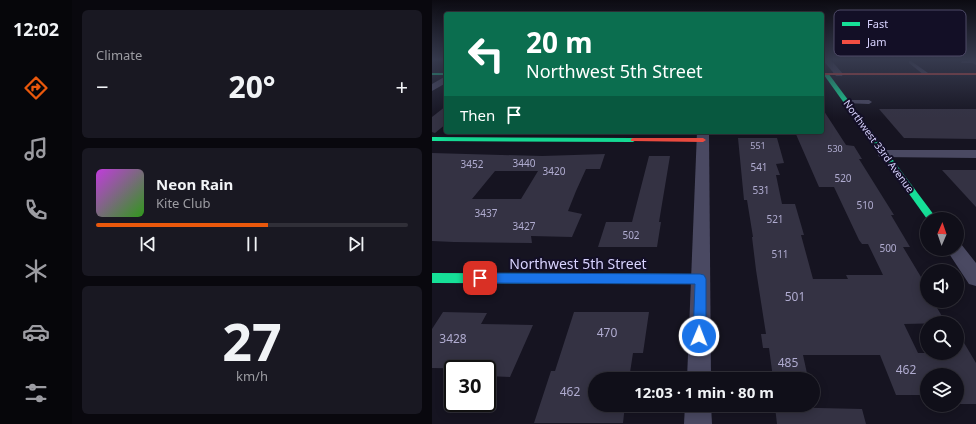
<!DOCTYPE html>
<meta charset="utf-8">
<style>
body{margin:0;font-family:"Noto Sans",sans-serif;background:#191822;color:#f1f3f6;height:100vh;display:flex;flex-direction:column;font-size:15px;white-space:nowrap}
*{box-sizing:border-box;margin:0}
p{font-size:13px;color:#9c9ca2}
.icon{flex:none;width:22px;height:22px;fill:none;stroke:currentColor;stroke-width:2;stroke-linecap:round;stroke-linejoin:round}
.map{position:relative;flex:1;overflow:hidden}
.drawer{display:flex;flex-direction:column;gap:10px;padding:10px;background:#09080e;width:360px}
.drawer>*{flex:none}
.guide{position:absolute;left:12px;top:12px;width:380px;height:122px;border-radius:4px;box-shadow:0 2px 10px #0003,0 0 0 1px #302f38;background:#0b6e4f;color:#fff;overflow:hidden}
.needle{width:26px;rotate:2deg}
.tools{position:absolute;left:488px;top:212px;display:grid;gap:8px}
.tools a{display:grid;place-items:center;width:44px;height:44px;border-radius:50%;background:#100f19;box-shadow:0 2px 10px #0003,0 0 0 1px #302f38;font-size:20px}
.speed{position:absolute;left:12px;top:360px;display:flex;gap:8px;font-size:20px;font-weight:700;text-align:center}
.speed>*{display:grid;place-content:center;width:52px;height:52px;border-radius:50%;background:#100f19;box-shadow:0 2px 10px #0003,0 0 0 1px #302f38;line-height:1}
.speed .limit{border:2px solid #111;border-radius:6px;background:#fff;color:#111}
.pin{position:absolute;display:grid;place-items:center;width:34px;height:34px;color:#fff;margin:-17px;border-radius:8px;box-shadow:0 2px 6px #0006}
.me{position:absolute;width:44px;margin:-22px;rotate:1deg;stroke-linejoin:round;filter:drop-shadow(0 0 3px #0008)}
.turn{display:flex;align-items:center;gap:14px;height:84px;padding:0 16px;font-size:18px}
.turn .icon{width:52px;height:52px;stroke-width:2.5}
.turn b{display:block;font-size:28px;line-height:34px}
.then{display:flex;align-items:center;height:38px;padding:0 16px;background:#0003;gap:8px;font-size:15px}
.big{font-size:30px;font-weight:700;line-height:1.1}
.drawer .tile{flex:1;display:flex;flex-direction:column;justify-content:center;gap:6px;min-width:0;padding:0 14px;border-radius:6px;background:#191822}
.drawer .dial{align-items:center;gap:0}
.dial b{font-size:52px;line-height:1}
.song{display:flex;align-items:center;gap:12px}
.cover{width:48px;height:48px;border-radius:6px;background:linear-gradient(135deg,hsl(290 70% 55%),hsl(110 70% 35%))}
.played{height:4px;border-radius:2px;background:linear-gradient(90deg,#ea580c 55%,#302f38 55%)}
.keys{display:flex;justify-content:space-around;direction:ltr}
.heat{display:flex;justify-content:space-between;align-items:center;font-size:22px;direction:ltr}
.trip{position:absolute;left:156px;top:372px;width:232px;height:40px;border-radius:20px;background:#100f19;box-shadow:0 2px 10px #0003,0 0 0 1px #302f38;font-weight:700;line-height:40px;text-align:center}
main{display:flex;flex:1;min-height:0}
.tabs{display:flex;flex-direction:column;width:72px;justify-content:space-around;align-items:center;background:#06060a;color:#9c9ca2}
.tabs .icon{width:28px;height:28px}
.tabs .selected{color:#ea580c}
.tabs b{font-size:18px;color:#f1f3f6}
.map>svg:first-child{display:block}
</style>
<main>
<nav class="tabs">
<b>12:02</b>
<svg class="icon selected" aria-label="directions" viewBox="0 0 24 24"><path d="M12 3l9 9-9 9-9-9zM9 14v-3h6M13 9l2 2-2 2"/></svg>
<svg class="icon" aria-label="music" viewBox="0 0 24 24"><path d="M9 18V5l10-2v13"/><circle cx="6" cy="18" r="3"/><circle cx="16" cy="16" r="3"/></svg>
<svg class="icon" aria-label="phone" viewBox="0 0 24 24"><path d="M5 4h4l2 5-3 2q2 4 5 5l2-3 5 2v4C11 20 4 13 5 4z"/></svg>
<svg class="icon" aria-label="climate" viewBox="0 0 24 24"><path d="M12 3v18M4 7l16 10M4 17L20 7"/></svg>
<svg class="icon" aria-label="car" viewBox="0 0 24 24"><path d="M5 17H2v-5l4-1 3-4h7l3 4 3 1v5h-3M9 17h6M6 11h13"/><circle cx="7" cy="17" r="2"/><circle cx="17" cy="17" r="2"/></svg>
<svg class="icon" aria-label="filters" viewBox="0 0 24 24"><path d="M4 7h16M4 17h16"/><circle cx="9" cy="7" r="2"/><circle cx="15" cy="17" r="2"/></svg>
</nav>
<section class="drawer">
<div class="tile"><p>Climate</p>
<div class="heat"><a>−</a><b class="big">20°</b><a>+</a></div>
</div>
<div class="tile">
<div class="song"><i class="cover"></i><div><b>Neon Rain</b><p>Kite Club</p></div></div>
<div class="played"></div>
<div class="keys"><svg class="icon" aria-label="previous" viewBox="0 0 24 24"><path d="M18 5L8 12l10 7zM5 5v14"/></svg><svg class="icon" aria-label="pause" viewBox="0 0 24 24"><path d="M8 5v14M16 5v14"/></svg><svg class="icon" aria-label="next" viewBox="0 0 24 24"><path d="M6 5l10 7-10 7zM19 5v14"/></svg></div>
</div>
<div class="tile dial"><b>27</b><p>km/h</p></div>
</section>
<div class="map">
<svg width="544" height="424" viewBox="0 0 544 424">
<rect width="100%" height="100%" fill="#161421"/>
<!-- building -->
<g fill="#343243" fill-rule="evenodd">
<path d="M14,106V124L3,133L0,132V117Z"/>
<path d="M390,108L414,145L422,146L430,159H427L462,215H459L478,247H471L495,287V301H501L514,323L472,324L486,353H525V331L544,363V404H525V375H495V395H464L448,355H371L376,378H341L337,348H331L329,334H334L324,270L320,237H321L315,200H312L306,138H345L352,163L344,164L348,175H344L350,204H363L372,235H369L381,279H416L414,275H451L436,244H430L427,240L402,187H387L363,132H390Z"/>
<path d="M447,109H544V139L472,138Z"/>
<path d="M0,153L110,156L173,154L168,169H154L144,191L136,211L150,214L140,237L99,236L100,243L22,242L0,241ZM63,171H106L89,199H40Z"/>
<path d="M217,156H238L227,222H229L225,247H166L174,222H200Z"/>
<path d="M510,170H544V207Z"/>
<path d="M11,312L55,313L49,324L101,325L78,377L55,376V369L0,368V329Z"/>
<path d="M142,312H217L211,353H201L197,379H163V405H193L191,423H102L119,371H123Z"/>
<path d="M343,407L430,409L434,424H345Z"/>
</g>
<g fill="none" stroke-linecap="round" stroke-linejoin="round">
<!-- lane -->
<g fill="#4a4962" fill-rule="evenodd">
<path d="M477,61H479L496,73V75H492L477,63Z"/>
<path d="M530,61H544V63H529Z"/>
<path d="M414,100H437L440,102L437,104L412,103V101Z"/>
</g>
<!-- street -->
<g fill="#4a4962" fill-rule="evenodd">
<path d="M391,60H399L411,74L410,76H404Z"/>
<path d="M535,60H544V65Z"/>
<path d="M14,76V83L0,91V84Z"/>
<path d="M265,132H277L279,379H255Z"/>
<path d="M452,150H544V158L447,157L446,154L447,151Z"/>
<path d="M525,243L529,244L544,263V286L537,284L514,249H525Z"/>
<path d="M253,405H279L280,424H252Z"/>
</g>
<!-- fast -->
<g fill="#16e098" fill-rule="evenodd">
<rect x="0" y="73" width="14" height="2"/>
<path d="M392,73H396L505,219H495L392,75Z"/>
<path d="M0,137L201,138L204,140L201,142L0,141Z"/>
<path d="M0,273L268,274L272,276L274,279L272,282L268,284L0,283Z"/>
</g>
<!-- jam -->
<g fill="#f24e42" fill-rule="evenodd">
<rect x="390" y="73" width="154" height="2"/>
<path d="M201,138H271L274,140L271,142L199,141V139Z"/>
</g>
</g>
<!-- sky -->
<linearGradient id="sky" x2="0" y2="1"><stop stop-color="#0c0b12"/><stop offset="0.5" stop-color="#363a4e"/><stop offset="1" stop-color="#363a4e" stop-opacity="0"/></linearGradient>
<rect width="544" height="119" fill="url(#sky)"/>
<!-- route -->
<path fill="#1a73e8" stroke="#114b97" d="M48,273L268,274L272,275L274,279V336L272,341L267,343L263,341L261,336L263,284L48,283L44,281L42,278L44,274Z"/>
<g text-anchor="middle" stroke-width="4" stroke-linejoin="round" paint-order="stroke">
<!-- far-number labels -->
<g font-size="9" fill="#b0acd0">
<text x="326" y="149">551</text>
<text x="403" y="152">530</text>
</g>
<!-- far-street labels -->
<g font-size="10" fill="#d9d4ff" stroke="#130f26">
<text transform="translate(447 146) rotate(54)" y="4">Northwest 33rd Avenue</text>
</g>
<!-- number labels -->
<g font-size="10" fill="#b0acd0">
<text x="92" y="167">3440</text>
<text x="40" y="168">3452</text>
<text x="327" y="171">541</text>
<text x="122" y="175">3420</text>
<text x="411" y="182">520</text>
<text x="329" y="194">531</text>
<text x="433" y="209">510</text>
<text x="54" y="217">3437</text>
<text x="343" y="223">521</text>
<text x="92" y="230">3427</text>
<text x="199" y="239">502</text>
<text x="456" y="252">500</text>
<text x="348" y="258">511</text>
</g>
<!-- near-number labels -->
<g font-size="12" fill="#b0acd0">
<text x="363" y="301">501</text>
<text x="175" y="337">470</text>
<text x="21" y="343">3428</text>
<text x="356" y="367">485</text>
<text x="474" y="374">462</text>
<text x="138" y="396">462</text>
</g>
<!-- near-street labels -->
<g font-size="14" fill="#d9d4ff" stroke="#130f26">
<text x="146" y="269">Northwest 5th Street</text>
</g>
</g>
<!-- legend -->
<rect x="402" y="10" width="132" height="46" rx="6" fill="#130f26" stroke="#4e4a67" stroke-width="1"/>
<rect x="410" y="22" width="18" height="4" fill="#16e098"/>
<rect x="410" y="40" width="18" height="4" fill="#f24e42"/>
<g font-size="11" fill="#d9d4ff">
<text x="435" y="28">Fast</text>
<text x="435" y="46">Jam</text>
</g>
</svg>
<div class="tools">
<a><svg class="needle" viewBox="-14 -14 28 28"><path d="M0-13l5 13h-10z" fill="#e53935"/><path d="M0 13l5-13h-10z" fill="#9c9ca2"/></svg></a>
<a><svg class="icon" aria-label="sound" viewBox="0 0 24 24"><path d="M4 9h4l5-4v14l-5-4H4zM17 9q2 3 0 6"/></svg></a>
<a><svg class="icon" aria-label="search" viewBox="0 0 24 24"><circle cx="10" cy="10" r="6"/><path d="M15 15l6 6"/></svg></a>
<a><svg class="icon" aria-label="layers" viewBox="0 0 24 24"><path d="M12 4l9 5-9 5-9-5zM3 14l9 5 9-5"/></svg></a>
</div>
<div class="speed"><div class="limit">30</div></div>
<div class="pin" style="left:48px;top:278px;background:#d93025"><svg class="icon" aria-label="arrive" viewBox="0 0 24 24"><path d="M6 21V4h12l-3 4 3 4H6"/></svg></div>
<svg class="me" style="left:267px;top:336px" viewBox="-20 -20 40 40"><circle r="17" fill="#1a73e8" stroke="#fff" stroke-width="3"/><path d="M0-11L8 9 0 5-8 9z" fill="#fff"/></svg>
<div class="trip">12:03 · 1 min · 80 m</div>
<div class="guide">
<div class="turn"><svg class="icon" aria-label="left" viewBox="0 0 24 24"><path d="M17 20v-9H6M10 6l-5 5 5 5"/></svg><div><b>20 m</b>Northwest 5th Street</div></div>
<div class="then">Then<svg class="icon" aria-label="arrive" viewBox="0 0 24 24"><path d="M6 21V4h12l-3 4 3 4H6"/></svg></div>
</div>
</div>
</main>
